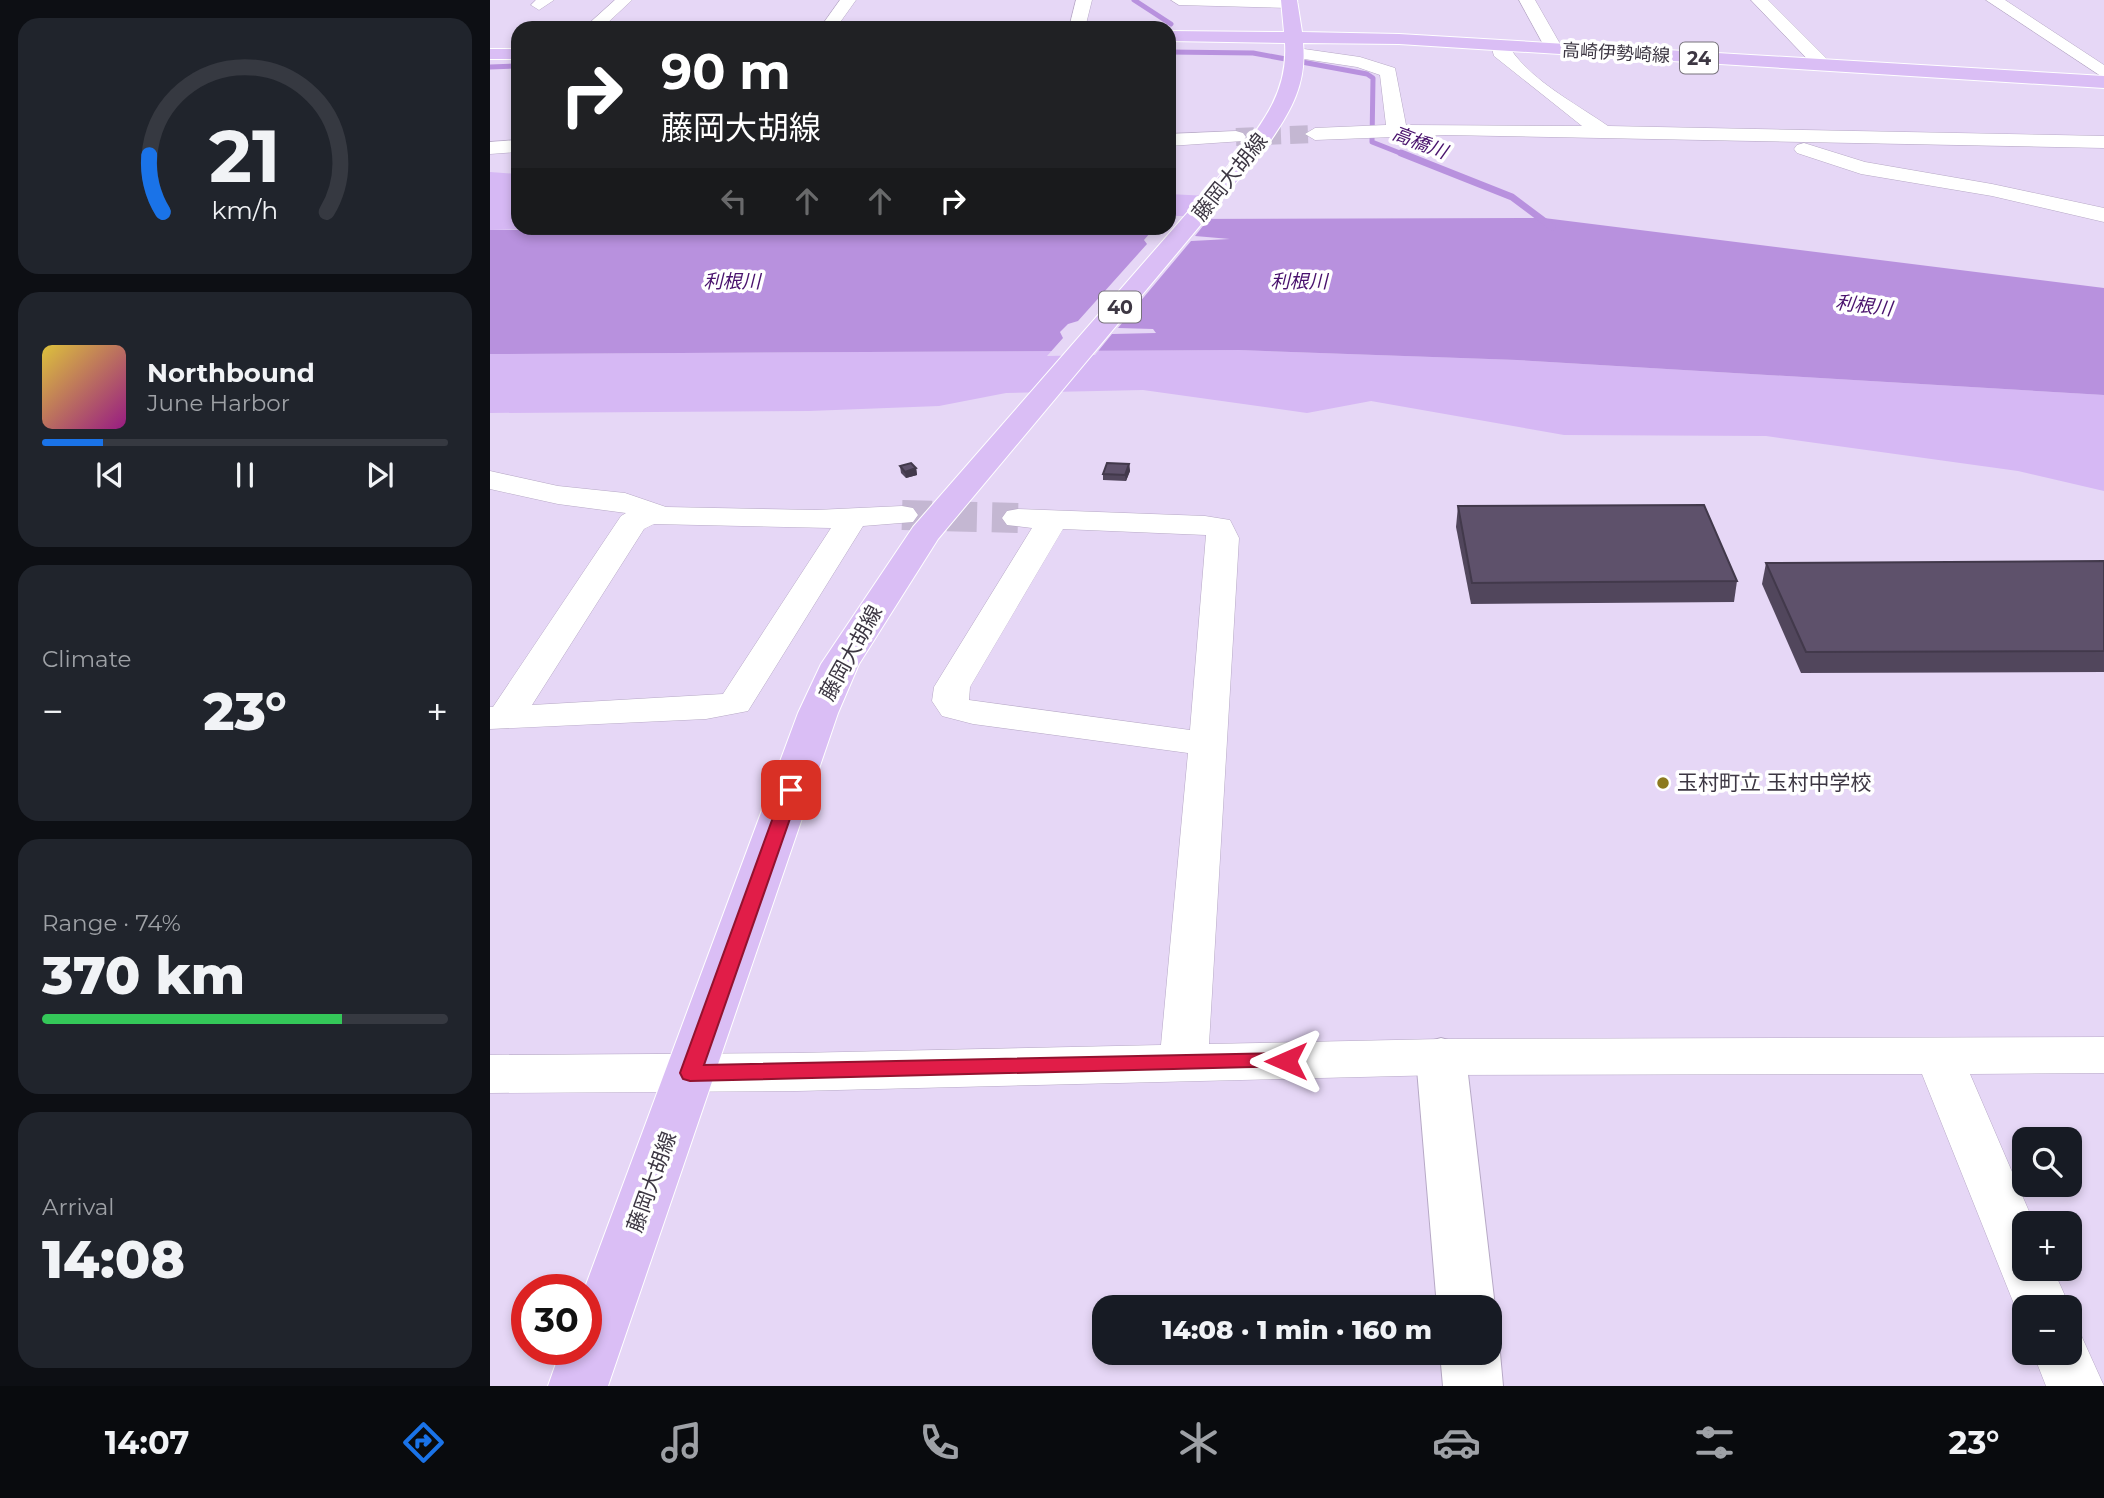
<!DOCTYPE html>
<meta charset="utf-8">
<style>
body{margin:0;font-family:Montserrat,"Noto Sans JP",sans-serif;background:#20242c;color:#f1f3f6;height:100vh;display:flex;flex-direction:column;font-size:26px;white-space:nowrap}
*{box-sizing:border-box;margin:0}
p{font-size:23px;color:#9ea1a6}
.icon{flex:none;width:38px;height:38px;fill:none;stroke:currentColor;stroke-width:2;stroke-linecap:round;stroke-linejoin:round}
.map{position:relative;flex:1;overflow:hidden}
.details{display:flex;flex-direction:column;gap:18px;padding:18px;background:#0d0f14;width:490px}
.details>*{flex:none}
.banner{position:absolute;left:21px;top:21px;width:665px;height:214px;border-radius:21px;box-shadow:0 4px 10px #0003;background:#202124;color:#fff;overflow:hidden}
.controls{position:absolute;left:1522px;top:1127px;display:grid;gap:14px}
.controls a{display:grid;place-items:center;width:70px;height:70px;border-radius:14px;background:#171b24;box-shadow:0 4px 10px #0003;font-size:35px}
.speed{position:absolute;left:21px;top:1274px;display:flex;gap:14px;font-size:35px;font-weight:700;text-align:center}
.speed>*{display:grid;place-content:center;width:91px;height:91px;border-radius:50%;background:#171b24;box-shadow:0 4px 10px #0003;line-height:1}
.speed .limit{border:10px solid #d22;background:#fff;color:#111}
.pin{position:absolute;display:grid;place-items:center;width:60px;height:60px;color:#fff;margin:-30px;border-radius:14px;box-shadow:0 4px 10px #0006}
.me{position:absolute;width:77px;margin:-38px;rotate:270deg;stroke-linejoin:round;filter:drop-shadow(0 0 5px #0008)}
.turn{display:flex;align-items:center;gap:24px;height:147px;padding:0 35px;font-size:32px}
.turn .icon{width:91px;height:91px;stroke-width:2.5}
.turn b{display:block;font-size:49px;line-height:60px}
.lanes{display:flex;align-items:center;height:66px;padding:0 35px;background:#0003;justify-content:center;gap:35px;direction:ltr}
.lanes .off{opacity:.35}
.big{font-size:52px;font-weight:800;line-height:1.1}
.details .widget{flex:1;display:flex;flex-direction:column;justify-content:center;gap:10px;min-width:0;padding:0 24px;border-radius:21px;background:#20242c}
.details .dial{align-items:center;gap:0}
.dial svg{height:182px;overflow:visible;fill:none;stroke:#363941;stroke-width:7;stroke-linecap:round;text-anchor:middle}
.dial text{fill:#f1f3f6;stroke:none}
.song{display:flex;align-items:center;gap:21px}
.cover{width:84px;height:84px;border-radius:10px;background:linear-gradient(135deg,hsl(50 70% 55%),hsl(310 70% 35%))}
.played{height:7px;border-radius:4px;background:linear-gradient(90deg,#1a73e8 15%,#363941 15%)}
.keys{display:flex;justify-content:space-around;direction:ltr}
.heat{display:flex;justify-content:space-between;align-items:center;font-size:38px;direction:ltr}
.charge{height:10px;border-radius:5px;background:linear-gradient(90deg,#34c759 74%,#363941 0)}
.trip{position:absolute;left:602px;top:1295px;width:410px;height:70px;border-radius:21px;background:#171b24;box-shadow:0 4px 10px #0003;font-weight:800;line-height:70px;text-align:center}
.menu{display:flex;height:112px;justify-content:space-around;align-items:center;background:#090b0e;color:#9ea1a6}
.menu .icon{width:49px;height:49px}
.menu .on{color:#1a73e8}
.menu b{font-size:32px;color:#f1f3f6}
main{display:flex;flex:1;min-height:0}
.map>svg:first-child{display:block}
</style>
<main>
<section class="details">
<div class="widget dial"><svg viewBox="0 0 100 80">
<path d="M14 69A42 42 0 1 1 86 69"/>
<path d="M14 69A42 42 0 0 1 8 44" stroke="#1a73e8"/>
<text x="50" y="56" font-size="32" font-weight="700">21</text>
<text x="50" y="72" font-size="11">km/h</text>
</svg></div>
<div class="widget">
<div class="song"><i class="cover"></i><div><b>Northbound</b><p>June Harbor</p></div></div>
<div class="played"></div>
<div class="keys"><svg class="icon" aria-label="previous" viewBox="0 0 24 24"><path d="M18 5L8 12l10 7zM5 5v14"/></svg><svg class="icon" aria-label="pause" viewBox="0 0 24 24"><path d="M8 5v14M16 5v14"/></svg><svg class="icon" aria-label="next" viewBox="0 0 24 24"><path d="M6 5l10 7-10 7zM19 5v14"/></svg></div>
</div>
<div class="widget"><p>Climate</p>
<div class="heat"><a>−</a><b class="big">23°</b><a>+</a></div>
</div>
<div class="widget"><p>Range · 74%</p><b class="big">370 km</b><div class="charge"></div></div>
<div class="widget"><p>Arrival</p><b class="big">14:08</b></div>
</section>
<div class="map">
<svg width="1614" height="1386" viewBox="0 0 1614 1386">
<rect width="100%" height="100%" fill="#e6d7f6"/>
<!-- green -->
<g fill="#d6b8f4">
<path d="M0,172L28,174V228H93L0,230Z"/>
<path d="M679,194L718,196L696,219H679Z"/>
<path d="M747,350L1027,360L1614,395V491L1528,471L1276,436L1074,435L881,401L817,413L653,390L516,393L449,406L319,411L0,413V354Z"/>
</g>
<!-- water -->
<path fill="#b891de" d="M1054,218L1614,288V395L1027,360L748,350L0,354V230L679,228V219Z"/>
<!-- pier -->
<path fill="#e6d7f6" d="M682,216H721L705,236L740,239L701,241L628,328L663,329L666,333L622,334L605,355L557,356L573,338L570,332L578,324L588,321L657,244L654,240L660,233L679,228Z"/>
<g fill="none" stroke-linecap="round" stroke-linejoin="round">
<!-- stream-far1 -->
<g stroke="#b891de" stroke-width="5">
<path d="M644,0L681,24"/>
<path d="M679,52L763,53L877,74L883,78L882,142L915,155"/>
<path d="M0,67L28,66"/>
</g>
<!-- stream -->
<path stroke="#b891de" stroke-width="7" d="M911,153L1022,197L1062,227"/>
<!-- street-tunnel-far1 -->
<path stroke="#c4b7d2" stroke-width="18" stroke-dasharray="18 9" stroke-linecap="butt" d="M746,137L825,134"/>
<!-- street-tunnel -->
<path stroke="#c4b7d2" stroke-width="30" stroke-dasharray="30 15" stroke-linecap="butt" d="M412,515L528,518"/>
<defs>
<g id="street">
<path d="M46,0H64L49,10L41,5Z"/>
<path d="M125,0H142L112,28H94Z"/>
<path d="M350,0H366L346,28H330Z"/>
<path d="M586,0H602L595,28H579Z"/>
<path d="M681,0H806L808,3L800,8L689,5Z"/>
<path d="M1029,0H1045L1073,49L1070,53H1058Z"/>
<path d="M1261,0H1278L1339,61L1342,65L1339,69H1327Z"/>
<path d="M1496,0H1515L1614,65V78Z"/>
<path d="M1010,40L1016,41C1034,77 1085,103 1118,126L1614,136V148L956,135L825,140L815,134L825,128L896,125L890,75L867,67L801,57L798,53L801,49L807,48L870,57L905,68L916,125L1092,126L1004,56L1001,45Z"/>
<path d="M746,131L753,133L756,137L753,141L679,146V134Z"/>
<path d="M28,140V152L0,154V142Z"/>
<path d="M1314,143L1375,162L1502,184L1614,208V222L1502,196L1371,174L1307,153L1304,149L1307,145Z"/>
<path d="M0,471L68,486L135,493L176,507L326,510L412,506L423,508L428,515L423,522L373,526L258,711L216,719L0,729V707H3L131,516L136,513L68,504L0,489ZM164,524L341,528L233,694L42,705L154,529Z"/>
<path d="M528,509L715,516L740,520L749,538L719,1044L951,1039L1614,1037V1073L1480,1074L1544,1223H1535V1269H1563L1580,1307H1535V1325L1532,1324L1432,1074L951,1075L307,1091L0,1093V1055L307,1053L671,1045L698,753L483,724L452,716L442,701L444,687L542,528L517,525L512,518L517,511ZM573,529L716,535L700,730L479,700L480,687Z"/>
<path d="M1580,1331L1591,1335L1614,1386H1556L1543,1353H1580Z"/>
</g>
<g id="secondary">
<path d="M951,1038L969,1043L976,1057L1005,1307L999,1319V1307H947L926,1057L933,1043Z"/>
<path d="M999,1333L1010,1353L1013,1386H953L950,1353H999Z"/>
</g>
<g id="primary">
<path d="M791,0H807L812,32L909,34L1614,76V88L909,44L813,43C817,84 801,111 779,143L448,539L369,664L348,713L118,1386H58L71,1349H96V1290H94L308,713L331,664L423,527L746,157C774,122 798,90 795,43L679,41V31L794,32Z"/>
<rect x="0" y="49" width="28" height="10"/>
</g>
</defs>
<!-- street casing -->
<use href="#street" stroke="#b7a9c6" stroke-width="1"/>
<!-- secondary casing -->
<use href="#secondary" stroke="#b7a9c6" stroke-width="2"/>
<!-- primary casing -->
<use href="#primary" stroke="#fff" stroke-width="2"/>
<!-- street -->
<use href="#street" fill="#fff" fill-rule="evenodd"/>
<!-- secondary -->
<use href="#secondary" fill="#fff" fill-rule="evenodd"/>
<!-- primary -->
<use href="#primary" fill="#dabef5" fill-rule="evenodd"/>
</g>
<!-- wall -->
<g fill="#51465c">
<path d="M639,464L640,471L636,481L613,480V474Z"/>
<path d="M410,466L426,468L427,475L416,478L411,473Z"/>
<path d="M968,506L1247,581L1244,602L981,604L966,527Z"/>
<path d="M1614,561V672L1311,673L1272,584L1276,563Z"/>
</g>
<!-- shaded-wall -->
<g fill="#42394b">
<path d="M639,464L640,471L636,481L635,475Z"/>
<path d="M426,468L427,475L416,478L415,472Z"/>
</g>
<!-- building -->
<g fill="#5e516b" stroke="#42394b" stroke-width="2">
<path d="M421,463L426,468L415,472L410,466Z"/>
<path d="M617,463L639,464L635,475L613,474Z"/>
<path d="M1214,505L1247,581L982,583L968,506Z"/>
<path d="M1614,561V651L1316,652L1276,563Z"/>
</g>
<!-- route -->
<path fill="#e11d48" stroke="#92132f" stroke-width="2" d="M301,784L310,790L214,1065L796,1053L804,1055L807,1061L804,1066L200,1081L193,1079L190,1073L293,790Z"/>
<!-- markers -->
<circle fill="#8c791f" stroke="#fff" stroke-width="2.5" cx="1173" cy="783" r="7"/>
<g text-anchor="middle" stroke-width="7" stroke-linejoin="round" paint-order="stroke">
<!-- far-street labels -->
<g font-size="18" fill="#3d3743" stroke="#fff">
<text transform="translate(1126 53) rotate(3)" y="6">高崎伊勢崎線</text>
</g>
<!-- shield labels -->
<g fill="#fff" stroke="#77737b" stroke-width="2">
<rect x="1190" y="42.5" width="38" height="31" rx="5"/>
<rect x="609" y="291.5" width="42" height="31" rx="5"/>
</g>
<g font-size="19" font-weight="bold" fill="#3d3743">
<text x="1209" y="65">24</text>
<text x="630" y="314">40</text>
</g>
<!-- far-water labels -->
<g font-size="19" font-style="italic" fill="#49126d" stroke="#fff">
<text transform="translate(930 142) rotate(21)" y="7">高橋川</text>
<text x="242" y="288">利根川</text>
<text x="809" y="288">利根川</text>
<text transform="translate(1374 305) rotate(7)" y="7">利根川</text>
</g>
<!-- street labels -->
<g font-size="21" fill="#3d3743" stroke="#fff">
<text transform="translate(740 177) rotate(-51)" y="7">藤岡大胡線</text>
<text transform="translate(361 653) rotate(-61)" y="7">藤岡大胡線</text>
<text transform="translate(162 1182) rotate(-70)" y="7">藤岡大胡線</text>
</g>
<!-- poi labels -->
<g font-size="21" fill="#3d3743" stroke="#fff" text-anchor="start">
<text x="1187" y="790">玉村町立 玉村中学校</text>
</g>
</g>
</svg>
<div class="controls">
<a><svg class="icon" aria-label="search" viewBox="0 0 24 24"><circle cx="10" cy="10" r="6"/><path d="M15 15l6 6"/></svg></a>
<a>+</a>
<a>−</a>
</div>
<div class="speed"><div class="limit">30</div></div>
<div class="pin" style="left:301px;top:790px;background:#d93025"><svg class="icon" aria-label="arrive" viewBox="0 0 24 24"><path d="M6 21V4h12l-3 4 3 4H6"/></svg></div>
<svg class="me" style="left:796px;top:1061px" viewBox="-20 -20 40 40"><path d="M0-17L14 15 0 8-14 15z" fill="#e11d48" stroke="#fff" stroke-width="4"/></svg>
<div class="trip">14:08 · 1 min · 160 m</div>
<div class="banner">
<div class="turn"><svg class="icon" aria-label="right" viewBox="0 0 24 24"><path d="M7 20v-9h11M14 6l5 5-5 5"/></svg><div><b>90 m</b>藤岡大胡線</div></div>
<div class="lanes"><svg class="icon off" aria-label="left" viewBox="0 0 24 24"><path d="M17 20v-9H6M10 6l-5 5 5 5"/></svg><svg class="icon off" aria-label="ahead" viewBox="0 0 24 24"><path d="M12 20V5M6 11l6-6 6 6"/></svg><svg class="icon off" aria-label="ahead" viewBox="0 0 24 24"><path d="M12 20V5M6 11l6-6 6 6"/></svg><svg class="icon" aria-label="right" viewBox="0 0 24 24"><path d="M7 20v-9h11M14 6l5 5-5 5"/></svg></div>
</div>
</div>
</main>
<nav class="menu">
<b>14:07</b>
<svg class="icon on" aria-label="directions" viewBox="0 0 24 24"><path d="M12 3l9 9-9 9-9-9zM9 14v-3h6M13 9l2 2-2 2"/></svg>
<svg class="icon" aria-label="music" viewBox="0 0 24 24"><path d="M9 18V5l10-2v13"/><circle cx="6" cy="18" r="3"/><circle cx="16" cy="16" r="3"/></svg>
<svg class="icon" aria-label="phone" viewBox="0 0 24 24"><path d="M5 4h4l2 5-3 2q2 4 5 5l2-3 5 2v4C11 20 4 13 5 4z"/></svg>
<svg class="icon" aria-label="climate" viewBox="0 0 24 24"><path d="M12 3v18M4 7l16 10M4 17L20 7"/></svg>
<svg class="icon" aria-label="car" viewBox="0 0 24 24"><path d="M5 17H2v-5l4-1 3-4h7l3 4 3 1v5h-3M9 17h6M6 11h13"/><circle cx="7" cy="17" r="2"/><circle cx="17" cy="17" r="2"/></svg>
<svg class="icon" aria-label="filters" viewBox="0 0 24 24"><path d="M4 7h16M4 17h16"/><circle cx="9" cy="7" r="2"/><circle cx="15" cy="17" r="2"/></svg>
<b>23°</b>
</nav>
